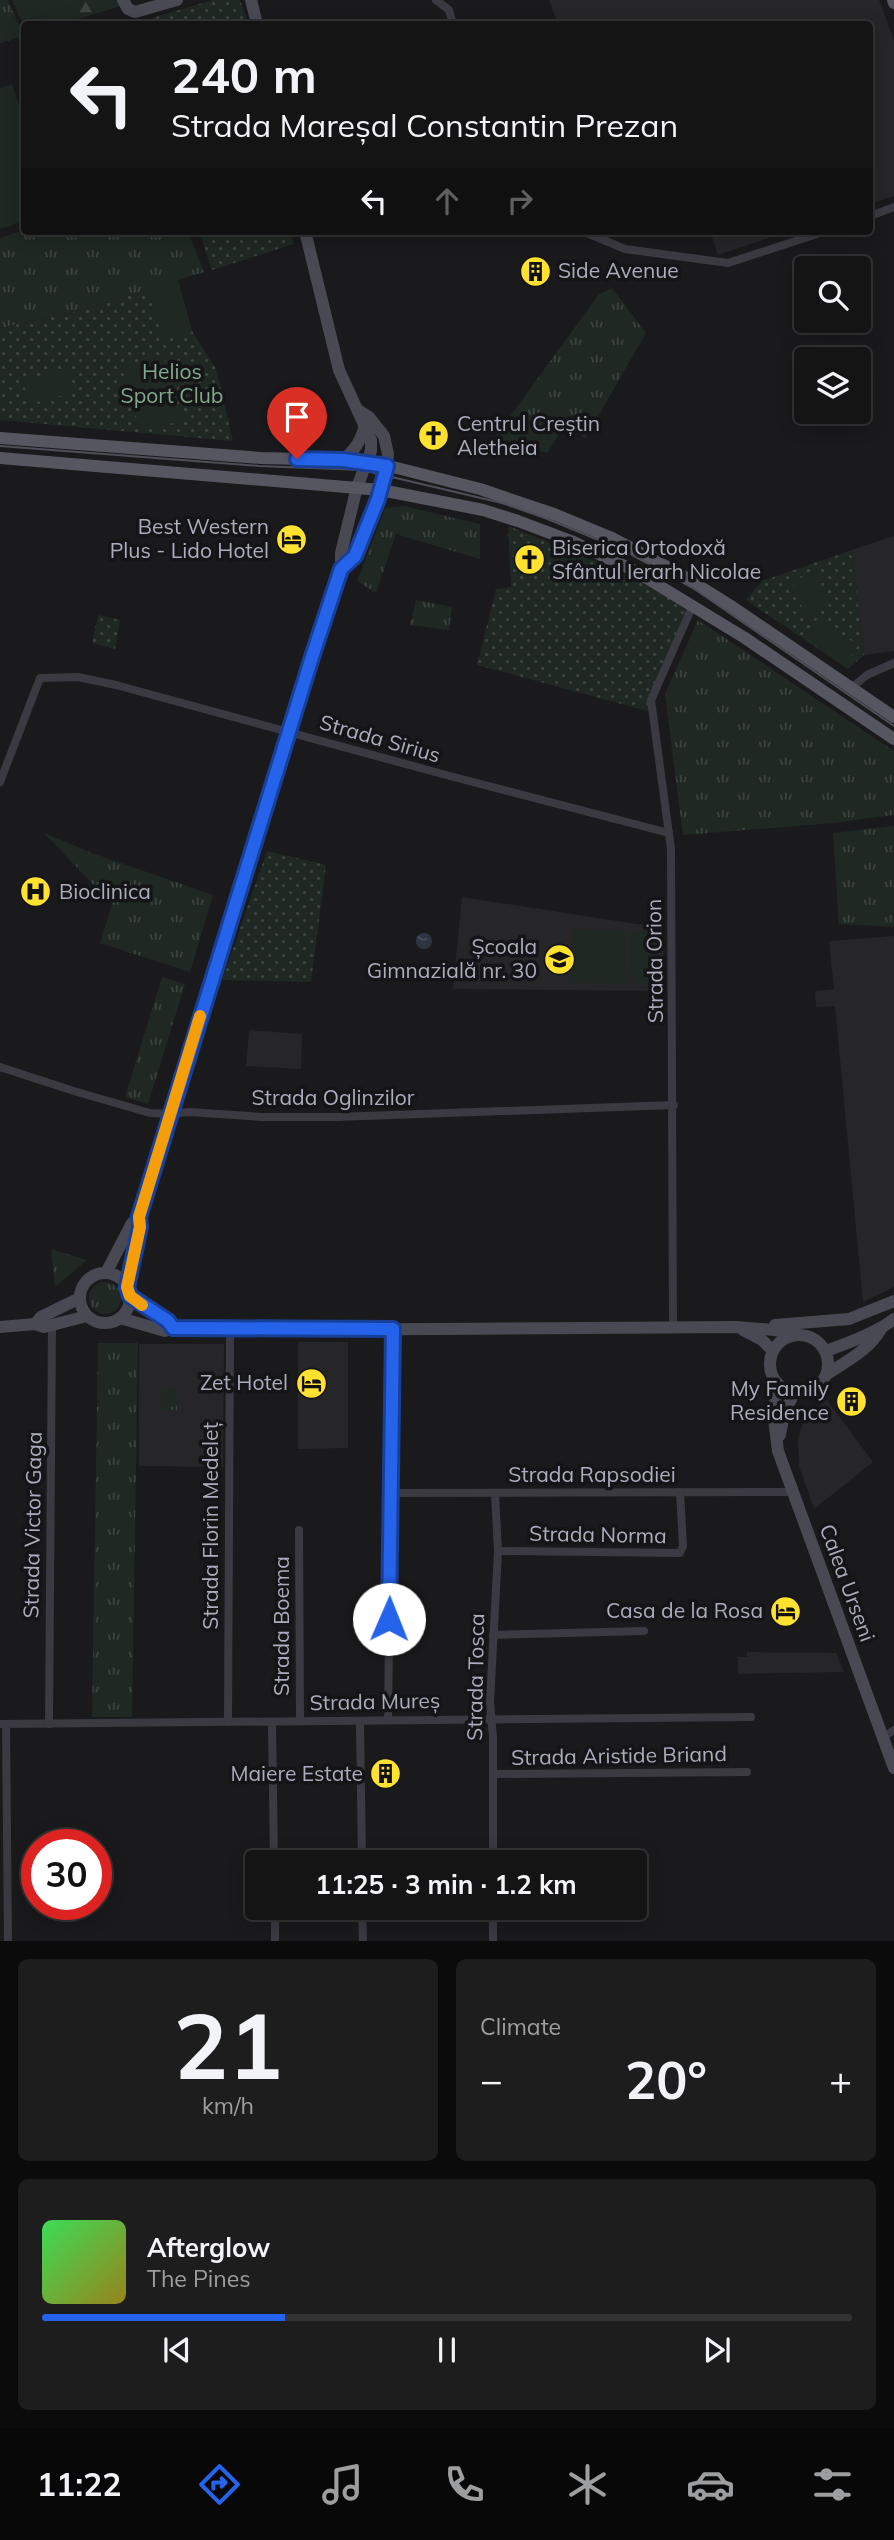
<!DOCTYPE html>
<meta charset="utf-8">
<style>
body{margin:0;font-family:Mulish,sans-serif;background:#1d1d1e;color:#f1f3f6;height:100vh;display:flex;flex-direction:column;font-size:26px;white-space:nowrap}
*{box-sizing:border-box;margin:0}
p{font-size:23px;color:#9d9ea0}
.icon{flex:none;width:38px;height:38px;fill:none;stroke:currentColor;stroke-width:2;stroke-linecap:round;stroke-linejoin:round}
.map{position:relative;height:1941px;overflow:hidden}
.drawer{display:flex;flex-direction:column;gap:18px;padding:18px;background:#0b0b0c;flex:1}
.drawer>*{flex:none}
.hud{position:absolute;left:21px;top:21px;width:852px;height:214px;border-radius:7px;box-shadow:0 4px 18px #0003,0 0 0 2px #333334;background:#141415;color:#f1f3f6;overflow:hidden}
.buttons{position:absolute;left:794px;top:256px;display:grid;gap:14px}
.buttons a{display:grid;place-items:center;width:77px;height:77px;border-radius:7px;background:#141415;box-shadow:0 4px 18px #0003,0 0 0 2px #333334;font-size:35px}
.speed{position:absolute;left:21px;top:1829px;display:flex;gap:14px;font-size:35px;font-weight:700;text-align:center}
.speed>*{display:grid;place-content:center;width:91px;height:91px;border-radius:50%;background:#141415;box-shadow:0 4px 18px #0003,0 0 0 2px #333334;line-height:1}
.speed .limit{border:10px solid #d22;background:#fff;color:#111}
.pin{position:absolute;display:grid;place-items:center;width:60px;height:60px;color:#fff;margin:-72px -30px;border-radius:50% 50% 50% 0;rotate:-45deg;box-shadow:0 0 7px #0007}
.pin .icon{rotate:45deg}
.me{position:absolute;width:77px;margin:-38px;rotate:1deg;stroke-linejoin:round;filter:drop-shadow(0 0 5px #0008)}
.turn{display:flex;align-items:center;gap:24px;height:147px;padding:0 35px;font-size:32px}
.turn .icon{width:91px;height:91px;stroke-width:2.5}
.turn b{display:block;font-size:49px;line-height:60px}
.lanes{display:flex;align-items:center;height:66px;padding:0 35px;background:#0003;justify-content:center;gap:35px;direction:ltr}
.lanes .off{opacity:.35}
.big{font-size:52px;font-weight:700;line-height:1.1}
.drawer .tile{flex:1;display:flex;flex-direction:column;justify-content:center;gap:10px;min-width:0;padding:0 24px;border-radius:10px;background:#1d1d1e}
.drawer .dial{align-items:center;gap:0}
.dial b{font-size:91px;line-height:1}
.song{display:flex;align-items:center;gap:21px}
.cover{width:84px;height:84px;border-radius:10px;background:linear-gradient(135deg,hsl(130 70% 55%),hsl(50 70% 35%))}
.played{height:7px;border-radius:4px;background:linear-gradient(90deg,#2563eb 30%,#333334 30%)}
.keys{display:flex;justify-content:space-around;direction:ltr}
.heat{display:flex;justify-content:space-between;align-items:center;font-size:38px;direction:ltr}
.drawer .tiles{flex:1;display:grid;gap:18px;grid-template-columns:1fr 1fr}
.tile:last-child{grid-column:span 2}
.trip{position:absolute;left:245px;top:1850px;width:402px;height:70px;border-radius:7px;background:#141415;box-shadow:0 4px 18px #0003,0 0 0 2px #333334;font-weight:700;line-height:70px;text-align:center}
.tabs{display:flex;height:112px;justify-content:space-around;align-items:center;background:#080808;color:#9d9ea0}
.tabs .icon{width:49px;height:49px}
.tabs .current{color:#2563eb}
.tabs b{font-size:32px;color:#f1f3f6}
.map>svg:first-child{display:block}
</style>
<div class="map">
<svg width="894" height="1942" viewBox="0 0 894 1942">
<defs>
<pattern id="grass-tufts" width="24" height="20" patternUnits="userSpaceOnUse" patternTransform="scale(1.75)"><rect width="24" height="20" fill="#1f2822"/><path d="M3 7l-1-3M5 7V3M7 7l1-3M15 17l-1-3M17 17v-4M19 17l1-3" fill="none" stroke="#3d4440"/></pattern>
<pattern id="forest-firs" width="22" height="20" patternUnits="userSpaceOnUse" patternTransform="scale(1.75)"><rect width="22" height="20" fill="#1f2822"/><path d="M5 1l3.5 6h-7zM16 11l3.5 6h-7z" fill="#3d4440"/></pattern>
<pattern id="park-dots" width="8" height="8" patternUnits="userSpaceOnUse" patternTransform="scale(1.75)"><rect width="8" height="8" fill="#1f2822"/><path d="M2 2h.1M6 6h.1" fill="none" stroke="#3d4440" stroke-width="1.8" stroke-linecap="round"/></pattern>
<pattern id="water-ripples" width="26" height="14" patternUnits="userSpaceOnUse" patternTransform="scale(1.75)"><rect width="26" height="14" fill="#2e3542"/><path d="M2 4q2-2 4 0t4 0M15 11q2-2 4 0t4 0" fill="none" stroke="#4a505b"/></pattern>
</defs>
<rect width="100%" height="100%" fill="#1a1a1c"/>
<!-- built -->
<g fill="#262629">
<path d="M549,0H879L894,40V196L870,204V24H558Z"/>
<path d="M710,231H789L718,255Z"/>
<path d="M894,536V651L864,655L852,550Z"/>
<path d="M462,897L663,928L664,991L453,989Z"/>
<path d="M894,936V1287L863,1302L835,1006L816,1007L815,991L834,989L829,941Z"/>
<path d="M249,1030L302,1034L301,1069L246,1066Z"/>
<path d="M298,1342H348V1448L298,1449Z"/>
<path d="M139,1344H224L223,1467L139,1466Z"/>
<path d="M826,1399L873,1462L814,1509L799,1466L798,1439L803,1423Z"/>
<path d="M747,1652L836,1653L844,1672L738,1674V1657H747Z"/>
</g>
<!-- grass -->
<g fill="url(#grass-tufts)">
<path d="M0,0H8L24,36L0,43Z"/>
<path d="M24,230L188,231L204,272L72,313L0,328V238Z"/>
<path d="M612,288L646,333L585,439L567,421L547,453L495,437L599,294Z"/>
<path d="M404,506L480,524V559L396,534L376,593L357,581L385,508Z"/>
<path d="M416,600L452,607L449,630L410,625Z"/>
<path d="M698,620L894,751V815L833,823L683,835L665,694Z"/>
<path d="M894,826V927L839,924L833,833Z"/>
<path d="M44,833L92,853L213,895L190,972L100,943L112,904Z"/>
<path d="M162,977L185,984L148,1104L125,1097Z"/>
<path d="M51,1249L87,1260L55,1287Z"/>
<circle cx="105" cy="1298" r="16"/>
<path d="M98,1343H138L132,1717H92Z"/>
<rect x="162" y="1387" width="15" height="23"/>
</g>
<!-- forest -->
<path fill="url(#forest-firs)" d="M83,0H118L121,6L61,24H24V28L23,24Z"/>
<!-- park -->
<g fill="url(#park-dots)">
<path d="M213,0H240L248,24H155L152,18Z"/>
<path d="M199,231H290L294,244L212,270Z"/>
<path d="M178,280L192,331L216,369L233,441L0,420V328L72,313Z"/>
<path d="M508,526L603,564L693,605L651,712L477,665L496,589L511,587Z"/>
<path d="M852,550L864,655L848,669L746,600L762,581Z"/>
<path d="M98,615L120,620L115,649L92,643Z"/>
<path d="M267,851L326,865L311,982L222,980Z"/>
</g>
<!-- garden -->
<g fill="#1f2822">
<path d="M12,0H83L23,24Z"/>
<path d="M12,84L24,120V221L0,229V88Z"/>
<path d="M178,280L192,331L162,338L148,288Z"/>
<path d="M164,355L181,421L140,431L123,367Z"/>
<path d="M68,368L75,392L29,404L23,381Z"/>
<path d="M817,572L829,607L805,615L792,581Z"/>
<path d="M817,619L858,645L845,665L804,639Z"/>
<path d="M571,929L626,931L627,985L571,982Z"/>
<path d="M630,932H655L656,983H631Z"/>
</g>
<!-- water -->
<circle fill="url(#water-ripples)" cx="424" cy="941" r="8"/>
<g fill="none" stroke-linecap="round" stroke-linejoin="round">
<!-- street -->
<g stroke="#3b3a42" stroke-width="8">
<path d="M436,0L449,10L453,24"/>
<path d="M870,216L894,207"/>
<path d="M582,231L625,249L728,263L826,231"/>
<path d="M850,689L867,675L894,663"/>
<path d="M0,782L40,678L78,677L116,685L446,775L669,833"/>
<path d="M0,1067L77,1092L150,1113L169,1114L189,1112L262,1117H337L674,1105"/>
<path d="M673,1327L671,849L651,700L693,605"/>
<path d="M390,1493L794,1492"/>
<path d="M299,1530L300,1721"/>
<path d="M498,1551L680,1553L683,1546L680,1492"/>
<path d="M493,1635L644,1631"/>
<path d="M388,1720L393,1329"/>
<path d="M360,1721L362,1862"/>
<path d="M228,1722L230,1329"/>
<path d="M272,1722L274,1862"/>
<path d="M0,1724C250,1723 500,1717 751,1717"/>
<path d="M6,1724L8,1942"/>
<path d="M49,1724L52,1326"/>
<path d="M882,1738L894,1730"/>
<path d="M493,1774L747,1772"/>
<path d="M493,1862V1737L490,1702L498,1551L495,1493"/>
<path d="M275,1908V1942"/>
<path d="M362,1908L363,1942"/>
<path d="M493,1908V1942"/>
</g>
<!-- secondary -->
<g stroke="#484952" stroke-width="12">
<path d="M123,0L128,9L135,12L177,0"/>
<path d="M251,0L257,24"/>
<path d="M343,460C355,450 361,441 365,425"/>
<path d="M341,569L355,556L378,499L387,466L388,454L384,436L369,417L358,410"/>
<path d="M106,1273L132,1223L139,1217"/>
<circle cx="105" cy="1298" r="25"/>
<path d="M127,1287L140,1227L139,1217L247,861L341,569V553L357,487L371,451V440L339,370L305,231"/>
<path d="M130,1296L168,1321L173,1328"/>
<path d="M120,1318L165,1331L173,1328L282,1330L736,1327L774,1330L797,1335"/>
<path d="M35,1324L41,1317L80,1298"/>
<path d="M775,1325L849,1319L894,1301"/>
<path d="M0,1327L35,1324L44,1327L87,1316"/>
<path d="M743,1330L762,1340L773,1351"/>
<circle cx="799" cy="1364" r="29"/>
<path d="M826,1351C846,1344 878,1332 894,1319"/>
<path d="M827,1374C847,1361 869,1350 881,1329"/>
<path d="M779,1385L773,1411L778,1451L894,1768"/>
<path d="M780,1435L784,1414L794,1393"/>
</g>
<!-- primary -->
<g stroke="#565661" stroke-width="12">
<path d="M893,0L894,3"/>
<path d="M0,438L261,458L343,460L397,468L480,489L554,514L612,538L677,572L731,606L894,717"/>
<path d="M0,458L381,490L483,510L518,521L571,541L635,571L745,638L894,739"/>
</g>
<!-- tram -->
<path stroke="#4d4e57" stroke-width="2" d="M0,446L259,466L362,470L502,503L545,518L623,550L693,588L894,726"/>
</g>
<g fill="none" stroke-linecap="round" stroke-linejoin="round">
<defs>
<path id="route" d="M297,459L343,460L387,466L378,499L355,556L341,569L312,657L139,1217L140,1227L127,1287L130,1296L168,1321L173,1328L393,1329L389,1619"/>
</defs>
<!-- route casing -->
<use href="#route" stroke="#184099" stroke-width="18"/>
<!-- route -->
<use href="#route" stroke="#2563eb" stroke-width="12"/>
<!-- slow -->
<path stroke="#f59e0b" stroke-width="12" d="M142,1305L130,1296L127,1287L140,1227L139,1217L200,1016"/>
</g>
<!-- icons -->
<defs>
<symbol id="building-disc" viewBox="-11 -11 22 22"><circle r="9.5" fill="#ffe12f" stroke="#151517"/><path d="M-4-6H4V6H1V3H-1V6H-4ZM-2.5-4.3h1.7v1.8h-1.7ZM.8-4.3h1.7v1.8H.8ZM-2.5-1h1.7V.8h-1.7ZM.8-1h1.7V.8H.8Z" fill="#111"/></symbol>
<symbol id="church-disc" viewBox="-11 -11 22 22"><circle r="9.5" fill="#ffe12f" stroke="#151517"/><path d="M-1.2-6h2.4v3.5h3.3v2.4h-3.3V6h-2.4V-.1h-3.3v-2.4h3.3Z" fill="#111"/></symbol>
<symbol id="hotel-disc" viewBox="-11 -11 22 22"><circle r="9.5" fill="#ffe12f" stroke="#151517"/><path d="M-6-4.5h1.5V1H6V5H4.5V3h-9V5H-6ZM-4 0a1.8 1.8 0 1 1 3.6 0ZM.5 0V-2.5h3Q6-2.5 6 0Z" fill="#111"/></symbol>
<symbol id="hospital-disc" viewBox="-11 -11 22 22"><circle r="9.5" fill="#ffe12f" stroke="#151517"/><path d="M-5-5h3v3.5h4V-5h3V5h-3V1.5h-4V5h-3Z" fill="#111"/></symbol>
<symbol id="school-disc" viewBox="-11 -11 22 22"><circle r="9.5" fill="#ffe12f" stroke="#151517"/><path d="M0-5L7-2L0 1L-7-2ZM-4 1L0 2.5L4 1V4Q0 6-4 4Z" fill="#111"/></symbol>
</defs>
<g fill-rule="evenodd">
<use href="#building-disc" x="518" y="254" width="35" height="35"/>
<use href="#church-disc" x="416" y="418" width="35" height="35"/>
<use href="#hotel-disc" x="274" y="522" width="35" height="35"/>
<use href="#church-disc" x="512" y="542" width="35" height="35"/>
<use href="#hospital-disc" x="18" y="874" width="35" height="35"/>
<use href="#school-disc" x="542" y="942" width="35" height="35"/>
<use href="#hotel-disc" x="294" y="1366" width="35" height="35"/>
<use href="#building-disc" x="834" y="1384" width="35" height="35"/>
<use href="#hotel-disc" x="768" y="1594" width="35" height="35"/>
<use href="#building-disc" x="368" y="1756" width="35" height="35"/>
</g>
<g text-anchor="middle" stroke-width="7" stroke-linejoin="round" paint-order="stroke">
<!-- poi labels -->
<g font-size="21" fill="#abadbd" stroke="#151517" text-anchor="end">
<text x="558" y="278" text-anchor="start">Side Avenue</text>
<text x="457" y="431" text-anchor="start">Centrul Creștin<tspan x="457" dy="24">Aletheia</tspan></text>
<text x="269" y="534">Best Western<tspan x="269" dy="24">Plus - Lido Hotel</tspan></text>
<text x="552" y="555" text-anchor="start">Biserica Ortodoxă<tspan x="552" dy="24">Sfântul Ierarh Nicolae</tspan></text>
<text x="59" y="899" text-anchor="start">Bioclinica</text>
<text x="537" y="954">Școala<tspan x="537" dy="24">Gimnazială nr. 30</tspan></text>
<text x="288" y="1390">Zet Hotel</text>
<text x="829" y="1396">My Family<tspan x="829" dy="24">Residence</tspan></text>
<text x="763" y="1618">Casa de la Rosa</text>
<text x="363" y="1781">Maiere Estate</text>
</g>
<!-- park labels -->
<g font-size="21" fill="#81a98b" stroke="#151517">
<text x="172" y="379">Helios<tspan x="172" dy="24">Sport Club</tspan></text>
</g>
<!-- street labels -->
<g font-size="21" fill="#abadbd" stroke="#151517">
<text transform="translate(380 739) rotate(16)" y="7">Strada Sirius</text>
<text transform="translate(655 961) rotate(-91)" y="7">Strada Orion</text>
<text x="333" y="1105">Strada Oglinzilor</text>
<text x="592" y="1482">Strada Rapsodiei</text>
<text transform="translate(33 1525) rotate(-89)" y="7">Strada Victor Gaga</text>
<text transform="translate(211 1526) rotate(-90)" y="7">Strada Florin Medeleț</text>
<text transform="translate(598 1535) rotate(1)" y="7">Strada Norma</text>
<text transform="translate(847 1583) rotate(70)" y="7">Calea Urseni</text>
<text transform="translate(282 1626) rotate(-90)" y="7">Strada Boema</text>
<text transform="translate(476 1677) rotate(-89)" y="7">Strada Tosca</text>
<text transform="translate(375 1702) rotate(-1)" y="7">Strada Mureș</text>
<text transform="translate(619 1756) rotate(-1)" y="7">Strada Aristide Briand</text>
</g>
</g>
</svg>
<div class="buttons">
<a><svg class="icon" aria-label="search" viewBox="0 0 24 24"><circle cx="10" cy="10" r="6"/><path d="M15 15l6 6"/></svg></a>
<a><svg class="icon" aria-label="layers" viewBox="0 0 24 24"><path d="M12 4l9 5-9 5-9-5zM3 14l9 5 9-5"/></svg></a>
</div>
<div class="speed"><div class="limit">30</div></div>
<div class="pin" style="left:297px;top:459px;background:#d93025"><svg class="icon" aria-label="arrive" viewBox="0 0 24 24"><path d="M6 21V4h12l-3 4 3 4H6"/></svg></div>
<svg class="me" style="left:389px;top:1619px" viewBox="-20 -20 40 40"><circle r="19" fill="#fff"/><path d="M0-13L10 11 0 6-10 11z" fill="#2563eb"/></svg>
<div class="trip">11:25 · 3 min · 1.2 km</div>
<div class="hud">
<div class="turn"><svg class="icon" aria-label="left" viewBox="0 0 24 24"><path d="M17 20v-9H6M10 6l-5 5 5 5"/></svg><div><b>240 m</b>Strada Mareșal Constantin Prezan</div></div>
<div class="lanes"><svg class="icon" aria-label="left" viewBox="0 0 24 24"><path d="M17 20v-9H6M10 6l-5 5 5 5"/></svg><svg class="icon off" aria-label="ahead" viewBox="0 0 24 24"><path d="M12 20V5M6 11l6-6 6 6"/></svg><svg class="icon off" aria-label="right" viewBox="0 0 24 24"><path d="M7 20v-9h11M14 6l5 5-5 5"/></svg></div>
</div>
</div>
<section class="drawer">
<div class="tiles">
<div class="tile dial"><b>21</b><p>km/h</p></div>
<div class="tile"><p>Climate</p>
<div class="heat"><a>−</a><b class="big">20°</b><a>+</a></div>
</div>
<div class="tile">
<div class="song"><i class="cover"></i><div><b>Afterglow</b><p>The Pines</p></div></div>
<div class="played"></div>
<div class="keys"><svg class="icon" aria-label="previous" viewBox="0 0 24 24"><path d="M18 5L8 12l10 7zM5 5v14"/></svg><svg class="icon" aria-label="pause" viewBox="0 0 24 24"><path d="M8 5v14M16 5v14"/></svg><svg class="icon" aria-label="next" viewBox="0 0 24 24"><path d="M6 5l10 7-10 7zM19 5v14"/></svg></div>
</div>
</div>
</section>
<nav class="tabs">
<b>11:22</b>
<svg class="icon current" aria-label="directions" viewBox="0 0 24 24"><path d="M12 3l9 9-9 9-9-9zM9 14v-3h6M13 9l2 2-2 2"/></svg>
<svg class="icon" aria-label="music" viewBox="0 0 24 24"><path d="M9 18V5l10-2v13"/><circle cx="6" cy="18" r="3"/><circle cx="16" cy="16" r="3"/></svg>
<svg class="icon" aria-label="phone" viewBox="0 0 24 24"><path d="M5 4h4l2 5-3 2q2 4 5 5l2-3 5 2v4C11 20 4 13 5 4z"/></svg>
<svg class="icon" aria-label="climate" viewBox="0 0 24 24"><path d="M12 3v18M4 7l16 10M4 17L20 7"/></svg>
<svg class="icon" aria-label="car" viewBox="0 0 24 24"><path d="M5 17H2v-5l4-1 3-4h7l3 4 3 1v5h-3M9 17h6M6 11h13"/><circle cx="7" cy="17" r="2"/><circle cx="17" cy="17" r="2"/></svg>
<svg class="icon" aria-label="filters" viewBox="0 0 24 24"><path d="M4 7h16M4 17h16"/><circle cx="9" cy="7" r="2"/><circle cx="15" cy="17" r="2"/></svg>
</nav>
